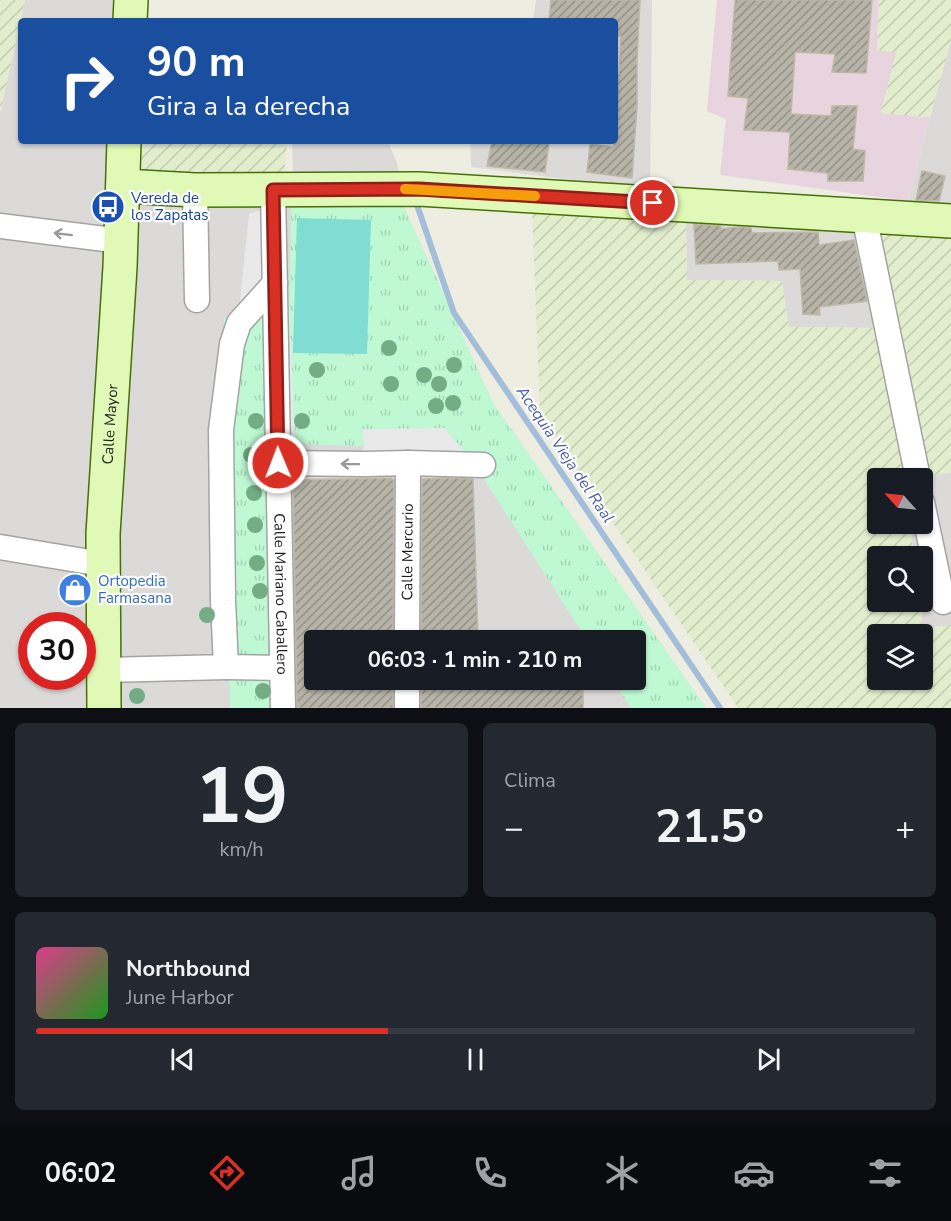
<!DOCTYPE html>
<html lang="es">
<meta charset="utf-8">
<style>
body{margin:0;font-family:"Nunito Sans",sans-serif;background:#242831;color:#f1f3f6;height:100vh;display:flex;flex-direction:column;font-size:22px;white-space:nowrap}
*{box-sizing:border-box;margin:0}
p{font-size:20px;color:#9ea1a6}
.icon{flex:none;width:33px;height:33px;fill:none;stroke:currentColor;stroke-width:2;stroke-linecap:round;stroke-linejoin:round}
.map{position:relative;height:708px;overflow:hidden}
.drawer{display:flex;flex-direction:column;gap:15px;padding:15px;background:#0d0f14;flex:1}
.drawer>*{flex:none}
.guide{position:absolute;left:18px;top:18px;width:600px;height:126px;border-radius:6px;box-shadow:0 2px 4px #0004;background:#1a4fa0;color:#fff;overflow:hidden}
.needle{width:39px;rotate:297deg}
.tools{position:absolute;left:867px;top:468px;display:grid;gap:12px}
.tools a{display:grid;place-items:center;width:66px;height:66px;border-radius:6px;background:#171b24;box-shadow:0 2px 4px #0004;font-size:30px}
.speed{position:absolute;left:18px;top:612px;display:flex;gap:12px;font-size:30px;font-weight:700;text-align:center}
.speed>*{display:grid;place-content:center;width:78px;height:78px;border-radius:50%;background:#171b24;box-shadow:0 2px 4px #0004;line-height:1}
.speed .limit{border:9px solid #d22;background:#fff;color:#111}
.pin{position:absolute;display:grid;place-items:center;width:51px;height:51px;color:#fff;margin:-26px;border:3px solid #fff;border-radius:50%;box-shadow:0 2px 6px #0007}
.me{position:absolute;width:66px;margin:-33px;rotate:359deg;stroke-linejoin:round;filter:drop-shadow(0 0 4px #0008)}
.turn{display:flex;align-items:center;gap:21px;height:126px;padding:0 30px;font-size:27px}
.turn .icon{width:78px;height:78px;stroke-width:2.5}
.turn b{display:block;font-size:42px;line-height:51px}
.big{font-size:45px;font-weight:700;line-height:1.1}
.drawer .card{flex:1;display:flex;flex-direction:column;justify-content:center;gap:9px;min-width:0;padding:0 21px;border-radius:9px;background:#242831}
.drawer .dial{align-items:center;gap:0}
.dial b{font-size:78px;line-height:1}
.song{display:flex;align-items:center;gap:18px}
.cover{width:72px;height:72px;border-radius:9px;background:linear-gradient(135deg,hsl(330 70% 55%),hsl(120 70% 35%))}
.played{height:6px;border-radius:3px;background:linear-gradient(90deg,#d93025 40%,#363941 40%)}
.keys{display:flex;justify-content:space-around;direction:ltr}
.heat{display:flex;justify-content:space-between;align-items:center;font-size:33px;direction:ltr}
.drawer .tiles{flex:1;display:grid;gap:15px;grid-template-columns:1fr 1fr}
.card:last-child{grid-column:span 2}
.trip{position:absolute;left:304px;top:630px;width:342px;height:60px;border-radius:6px;background:#171b24;box-shadow:0 2px 4px #0004;font-weight:700;line-height:60px;text-align:center}
.dock{display:flex;height:96px;justify-content:space-around;align-items:center;background:#090b0e;color:#9ea1a6}
.dock .icon{width:42px;height:42px}
.dock .current{color:#d93025}
.dock b{font-size:27px;color:#f1f3f6}
.map>svg:first-child{display:block}
</style>
<div class="map">
<svg width="951" height="708" viewBox="0 0 951 708">
<defs>
<pattern id="farmland-furrows" width="10" height="10" patternUnits="userSpaceOnUse" patternTransform="scale(1.5)"><rect width="10" height="10" fill="#e1edcd"/><path d="M-1 1l2-2M0 10L10 0M9 11l2-2" fill="none" stroke="#c1cbb0"/></pattern>
<pattern id="park-tufts" width="24" height="20" patternUnits="userSpaceOnUse" patternTransform="scale(1.5)"><rect width="24" height="20" fill="#bff9d4"/><path d="M3 7l-1-3M5 7V3M7 7l1-3M15 17l-1-3M17 17v-4M19 17l1-3" fill="none" stroke="#a4d5b6"/></pattern>
<pattern id="building-hatch" width="6" height="6" patternUnits="userSpaceOnUse" patternTransform="scale(1.5)"><rect width="6" height="6" fill="#b7b3a8"/><path d="M-1 1l2-2M0 6l6-6M5 7l2-2" fill="none" stroke="#949188"/></pattern>
</defs>
<rect width="100%" height="100%" fill="#eeede2"/>
<!-- residential -->
<g fill="#dbdad9" fill-rule="evenodd">
<path d="M25,0H118L117,21H21V141H113L294,199L292,141H388L397,163L404,207L493,403L706,708H0V113ZM32,626H82V676H32ZM315,640H636V680H315Z"/>
<path d="M536,0H652L650,190L471,167L470,141H615V21H533Z"/>
<path d="M951,40V205L908,201L930,117Z"/>
<path d="M686,223L879,230V328L788,327L782,281L687,280Z"/>
<path d="M951,471V625L923,629L920,602H922V556H914L910,524H922V478H905V476Z"/>
</g>
<!-- industrial -->
<path fill="#e7d4de" d="M717,0H879L877,50L896,53L881,113L930,117L908,201L720,175L726,119L707,111Z"/>
<!-- farmland -->
<g fill="url(#farmland-furrows)" fill-rule="evenodd">
<path d="M0,0H25L0,113Z"/>
<path d="M879,0H951V40L930,117L881,113L896,53L877,50Z"/>
<path d="M137,141H287L284,180L133,176Z"/>
<path d="M532,210L686,223L687,280L782,281L789,327L879,328V230L951,238V473L925,476H905V478H878V524H910L914,556H878V602H920L923,629L951,625V708H738L540,415ZM878,634H922V680H878Z"/>
</g>
<!-- park -->
<path fill="url(#park-tufts)" d="M404,207L493,403L706,708H631L612,680H636V640H587L475,465L445,428L363,429L364,446L304,444H265L269,708H230L224,318L289,314L291,208Z"/>
<!-- pitch -->
<path fill="#80ddd4" d="M297,218L371,220L367,354L293,353Z"/>
<!-- parking -->
<g fill="#e9e9e9">
<path d="M285,201L295,446L270,448L265,322L239,311L249,214Z"/>
<path d="M445,428L475,465L364,464L363,429Z"/>
</g>
<g fill="none" stroke-linecap="round" stroke-linejoin="round">
<!-- stream -->
<path stroke="#a3bedb" stroke-width="6" d="M416,202L454,313L720,708"/>
</g>
<!-- building -->
<g fill="url(#building-hatch)" stroke="#bfb8a5" stroke-width="1.5">
<path d="M551,0H640L637,60V107L632,178L587,172L590,144L614,147L616,113H615V74H619L621,36H615V21H549Z"/>
<path d="M735,0H872L866,73L832,72L835,54L795,52L791,114L831,116L832,106H857L853,149L865,151L863,181H828V173L788,169L790,132L744,130L748,98L728,96Z"/>
<path d="M492,141H529L549,143L545,172L487,166Z"/>
<path d="M922,171L945,176L939,201L916,200Z"/>
<path d="M694,224L721,226V229L738,227L751,228L752,233L818,232L819,245L854,240L867,301L819,307L820,315L803,314L800,269L779,270L778,261L696,264Z"/>
<path d="M392,478V480H394L393,640H315V680H393V708H297L293,480Z"/>
<path d="M449,478L473,479L478,640H421L422,479Z"/>
<rect x="421" y="680" width="162" height="28"/>
</g>
<g fill="none" stroke-linecap="round" stroke-linejoin="round">
<defs>
<g id="minor">
<path d="M195,190L197,300"/>
<path id="s1" d="M273,190L283,708"/>
<path d="M864,216L918,478"/>
<path d="M0,226L121,241"/>
<path d="M278,463L364,464L408,463L483,465"/>
<path d="M922,502L943,602"/>
<path d="M0,547L102,564"/>
<path id="s2" d="M407,640L408,463"/>
<path d="M226,667L282,668"/>
<path d="M104,670L226,667L223,601L221,430L232,344L239,323L275,283"/>
<path d="M407,708V680"/>
</g>
<g id="secondary">
<path d="M130,21L131,0"/>
<path d="M123,186L195,190L419,189L951,221"/>
<path id="s3" d="M104,708L103,534L120,267L124,141"/>
</g>
</defs>
<!-- minor casing -->
<use href="#minor" stroke="#a4a4a4" stroke-width="27"/>
<!-- secondary casing -->
<use href="#secondary" stroke="#467106" stroke-width="36"/>
<!-- minor -->
<use href="#minor" stroke="#fff" stroke-width="24"/>
<!-- secondary -->
<use href="#secondary" stroke="#e1f9b6" stroke-width="33"/>
</g>
<!-- trees -->
<g fill="#72ad83">
<circle cx="389" cy="348" r="8"/>
<circle cx="454" cy="365" r="8"/>
<circle cx="317" cy="370" r="8"/>
<circle cx="424" cy="375" r="8"/>
<circle cx="391" cy="384" r="8"/>
<circle cx="439" cy="384" r="8"/>
<circle cx="453" cy="403" r="8"/>
<circle cx="436" cy="406" r="8"/>
<circle cx="256" cy="421" r="8"/>
<circle cx="302" cy="421" r="8"/>
<circle cx="251" cy="455" r="8"/>
<circle cx="254" cy="493" r="8"/>
<circle cx="255" cy="525" r="8"/>
<circle cx="257" cy="563" r="8"/>
<circle cx="260" cy="591" r="8"/>
<circle cx="207" cy="615" r="8"/>
<circle cx="263" cy="691" r="8"/>
<circle cx="137" cy="696" r="8"/>
</g>
<!-- one-way arrows -->
<defs><path id="oneway-shaft" d="M-6 0H5M1.5-3L5.5 0L1.5 3" fill="none" stroke-width="1.6" stroke-linecap="round" stroke-linejoin="round" transform="scale(1.5)"/></defs>
<g stroke="#999">
<use href="#oneway-shaft" transform="translate(63 234) rotate(-173)"/>
<use href="#oneway-shaft" transform="translate(350 464) rotate(-179)"/>
</g>
<g fill="none" stroke-linecap="round" stroke-linejoin="round">
<defs>
<path id="route" d="M278,463L273,190L419,189L653,203"/>
</defs>
<!-- route casing -->
<use href="#route" stroke="#8d1f18" stroke-width="15"/>
<!-- route -->
<use href="#route" stroke="#d93025" stroke-width="10"/>
<!-- slow -->
<path stroke="#f59e0b" stroke-width="10" d="M405,189L535,196"/>
</g>
<!-- icons -->
<defs>
<symbol id="bus-disc" viewBox="-11 -11 22 22"><circle r="9.5" fill="#1a4fb4" stroke="#fff"/><path d="M-5-6H5V4H4V6H2V4H-2V6H-4V4H-5ZM-3.5-4V0h7V-4ZM-3.5 1.2v1.5H-2V1.2ZM2 1.2v1.5H3.5V1.2Z" fill="#fff"/></symbol>
<symbol id="shop-disc" viewBox="-11 -11 22 22"><circle r="9.5" fill="#3f7fe0" stroke="#fff"/><path d="M-5-2.5h2.3a2.7 3.5 0 0 1 5.4 0H5L5.5 6h-11ZM-1.5-2.5h3a1.5 2.3 0 0 0-3 0Z" fill="#fff"/></symbol>
</defs>
<g fill-rule="evenodd">
<use href="#bus-disc" x="89" y="188" width="38" height="38"/>
<use href="#shop-disc" x="56" y="571" width="38" height="38"/>
</g>
<g text-anchor="middle" stroke-width="4.5" stroke-linejoin="round" paint-order="stroke">
<!-- transit labels -->
<g font-size="15" fill="#164399" stroke="#fff" text-anchor="start">
<text x="131" y="203">Vereda de<tspan x="131" dy="17">los Zapatas</tspan></text>
</g>
<!-- street labels -->
<g font-size="15" fill="#1d1d1d" stroke="#fff">
<text dy="5" stroke="none"><textPath href="#s3" startOffset="284">Calle Mayor</textPath></text>
<text dy="5" stroke="none"><textPath href="#s2" startOffset="88">Calle Mercurio</textPath></text>
<text dy="5" stroke="none"><textPath href="#s1" startOffset="404">Calle Mariano Caballero</textPath></text>
</g>
<!-- shop labels -->
<g font-size="15" fill="#366cbe" stroke="#fff" text-anchor="start">
<text x="98" y="586">Ortopedia<tspan x="98" dy="17">Farmasana</tspan></text>
</g>
<!-- water labels -->
<g font-size="16" font-style="italic" fill="#4a5eab" stroke="#fff">
<text transform="translate(566 454) rotate(56)" y="6">Acequia Vieja del Raal</text>
</g>
</g>
</svg>
<div class="tools">
<a><svg class="needle" viewBox="-14 -14 28 28"><path d="M0-13l5 13h-10z" fill="#e53935"/><path d="M0 13l5-13h-10z" fill="#9ea1a6"/></svg></a>
<a><svg class="icon" aria-label="search" viewBox="0 0 24 24"><circle cx="10" cy="10" r="6"/><path d="M15 15l6 6"/></svg></a>
<a><svg class="icon" aria-label="layers" viewBox="0 0 24 24"><path d="M12 4l9 5-9 5-9-5zM3 14l9 5 9-5"/></svg></a>
</div>
<div class="speed"><div class="limit">30</div></div>
<div class="pin" style="left:653px;top:203px;background:#d93025"><svg class="icon" aria-label="arrive" viewBox="0 0 24 24"><path d="M6 21V4h12l-3 4 3 4H6"/></svg></div>
<svg class="me" style="left:278px;top:463px" viewBox="-20 -20 40 40"><circle r="17" fill="#d93025" stroke="#fff" stroke-width="3"/><path d="M0-11L8 9 0 5-8 9z" fill="#fff"/></svg>
<div class="trip">06:03 · 1 min · 210 m</div>
<div class="guide">
<div class="turn"><svg class="icon" aria-label="right" viewBox="0 0 24 24"><path d="M7 20v-9h11M14 6l5 5-5 5"/></svg><div><b>90 m</b>Gira a la derecha</div></div>
</div>
</div>
<section class="drawer">
<div class="tiles">
<div class="card dial"><b>19</b><p>km/h</p></div>
<div class="card"><p>Clima</p>
<div class="heat"><a>−</a><b class="big">21.5°</b><a>+</a></div>
</div>
<div class="card">
<div class="song"><i class="cover"></i><div><b>Northbound</b><p>June Harbor</p></div></div>
<div class="played"></div>
<div class="keys"><svg class="icon" aria-label="previous" viewBox="0 0 24 24"><path d="M18 5L8 12l10 7zM5 5v14"/></svg><svg class="icon" aria-label="pause" viewBox="0 0 24 24"><path d="M8 5v14M16 5v14"/></svg><svg class="icon" aria-label="next" viewBox="0 0 24 24"><path d="M6 5l10 7-10 7zM19 5v14"/></svg></div>
</div>
</div>
</section>
<nav class="dock">
<b>06:02</b>
<svg class="icon current" aria-label="directions" viewBox="0 0 24 24"><path d="M12 3l9 9-9 9-9-9zM9 14v-3h6M13 9l2 2-2 2"/></svg>
<svg class="icon" aria-label="music" viewBox="0 0 24 24"><path d="M9 18V5l10-2v13"/><circle cx="6" cy="18" r="3"/><circle cx="16" cy="16" r="3"/></svg>
<svg class="icon" aria-label="phone" viewBox="0 0 24 24"><path d="M5 4h4l2 5-3 2q2 4 5 5l2-3 5 2v4C11 20 4 13 5 4z"/></svg>
<svg class="icon" aria-label="climate" viewBox="0 0 24 24"><path d="M12 3v18M4 7l16 10M4 17L20 7"/></svg>
<svg class="icon" aria-label="car" viewBox="0 0 24 24"><path d="M5 17H2v-5l4-1 3-4h7l3 4 3 1v5h-3M9 17h6M6 11h13"/><circle cx="7" cy="17" r="2"/><circle cx="17" cy="17" r="2"/></svg>
<svg class="icon" aria-label="filters" viewBox="0 0 24 24"><path d="M4 7h16M4 17h16"/><circle cx="9" cy="7" r="2"/><circle cx="15" cy="17" r="2"/></svg>
</nav>
